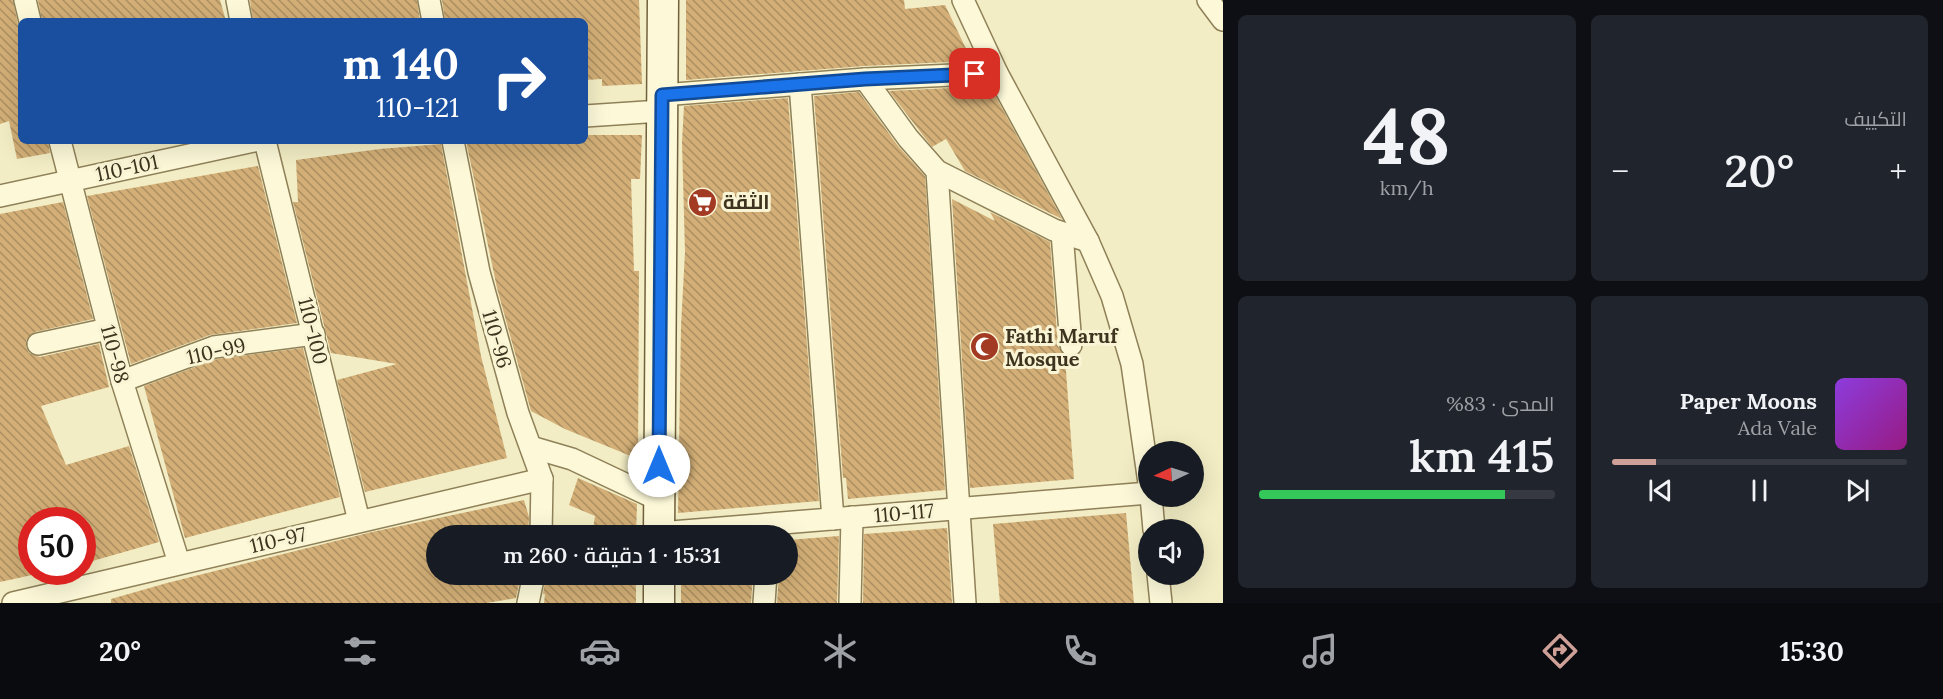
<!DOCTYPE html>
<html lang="ar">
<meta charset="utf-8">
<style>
body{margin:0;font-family:Lora,Cairo,serif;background:#20242c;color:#f1f3f6;direction:rtl;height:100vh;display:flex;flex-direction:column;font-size:22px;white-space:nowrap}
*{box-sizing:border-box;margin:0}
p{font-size:20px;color:#9ea1a6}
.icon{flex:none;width:33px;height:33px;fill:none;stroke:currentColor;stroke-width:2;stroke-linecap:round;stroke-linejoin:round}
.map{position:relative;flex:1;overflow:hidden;direction:ltr}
.drawer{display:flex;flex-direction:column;gap:15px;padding:15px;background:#0d0f14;width:720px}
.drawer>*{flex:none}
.guide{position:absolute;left:18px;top:18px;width:570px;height:126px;border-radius:9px;box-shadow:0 6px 24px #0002;direction:rtl;background:#1a4fa0;color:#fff;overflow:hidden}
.needle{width:39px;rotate:266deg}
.controls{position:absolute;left:1138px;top:441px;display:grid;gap:12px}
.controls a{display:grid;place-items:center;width:66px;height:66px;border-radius:50%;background:#171b24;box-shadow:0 6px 24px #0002;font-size:30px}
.speed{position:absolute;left:18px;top:507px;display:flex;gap:12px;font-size:30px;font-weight:700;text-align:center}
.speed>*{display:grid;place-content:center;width:78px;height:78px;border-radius:50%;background:#171b24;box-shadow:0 6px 24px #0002;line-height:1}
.speed .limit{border:9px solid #d22;background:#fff;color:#111}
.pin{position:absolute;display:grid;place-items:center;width:51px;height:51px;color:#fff;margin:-26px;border-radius:12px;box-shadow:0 3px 9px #0006}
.me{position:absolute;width:66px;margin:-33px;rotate:0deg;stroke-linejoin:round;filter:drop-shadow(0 0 4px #0008)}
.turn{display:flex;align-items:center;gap:21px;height:126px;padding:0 30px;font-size:27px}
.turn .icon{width:78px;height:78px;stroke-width:2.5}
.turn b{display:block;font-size:42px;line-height:51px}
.big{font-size:45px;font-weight:600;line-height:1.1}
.drawer .tile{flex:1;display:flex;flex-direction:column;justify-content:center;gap:9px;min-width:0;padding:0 21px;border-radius:9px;background:#20242c}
.drawer .dial{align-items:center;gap:0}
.dial b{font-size:78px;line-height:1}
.song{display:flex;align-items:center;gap:18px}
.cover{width:72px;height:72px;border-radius:9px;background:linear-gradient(135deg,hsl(270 70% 55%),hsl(310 70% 35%))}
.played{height:6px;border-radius:3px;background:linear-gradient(90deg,#cea097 15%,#363941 15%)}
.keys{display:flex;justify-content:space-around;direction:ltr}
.heat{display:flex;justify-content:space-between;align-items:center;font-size:33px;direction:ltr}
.charge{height:9px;border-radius:4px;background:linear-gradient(90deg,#34c759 83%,#363941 0)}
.drawer .tiles{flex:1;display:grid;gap:15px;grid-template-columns:repeat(2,1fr)}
.trip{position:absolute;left:426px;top:525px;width:372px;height:60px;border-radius:30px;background:#171b24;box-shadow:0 6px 24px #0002;font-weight:600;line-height:60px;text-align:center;direction:rtl}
.tabs{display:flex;height:96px;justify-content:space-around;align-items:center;background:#090b0e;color:#9ea1a6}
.tabs .icon{width:42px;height:42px}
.tabs .active{color:#cea097}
.tabs b{font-size:27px;color:#f1f3f6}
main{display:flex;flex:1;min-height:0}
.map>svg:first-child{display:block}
</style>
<main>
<section class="drawer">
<div class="tiles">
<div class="tile"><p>التكييف</p>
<div class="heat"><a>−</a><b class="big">20°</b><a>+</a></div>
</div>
<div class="tile dial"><b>48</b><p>km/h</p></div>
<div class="tile">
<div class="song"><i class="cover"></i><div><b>Paper Moons</b><p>Ada Vale</p></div></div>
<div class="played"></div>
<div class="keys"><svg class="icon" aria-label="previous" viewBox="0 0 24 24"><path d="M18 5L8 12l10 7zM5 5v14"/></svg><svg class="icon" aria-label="pause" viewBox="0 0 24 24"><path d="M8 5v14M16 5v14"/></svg><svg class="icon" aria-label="next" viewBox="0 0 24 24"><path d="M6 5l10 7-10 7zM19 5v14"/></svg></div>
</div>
<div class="tile"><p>المدى · 83%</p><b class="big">415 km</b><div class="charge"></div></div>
</div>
</section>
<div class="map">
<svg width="1223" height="603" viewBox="0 0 1223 603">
<defs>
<pattern id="building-back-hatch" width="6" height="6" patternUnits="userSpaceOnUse" patternTransform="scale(1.5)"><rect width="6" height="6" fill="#d3af77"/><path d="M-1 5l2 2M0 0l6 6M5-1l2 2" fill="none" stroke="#ac8f61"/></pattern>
</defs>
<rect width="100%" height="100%" fill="#f2edc4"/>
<!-- building -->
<g fill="url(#building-back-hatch)">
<path d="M0,0H13L18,24L21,30V141H48L50,153L17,159L9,121L0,124Z"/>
<path d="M38,0H220L226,21H42Z"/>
<path d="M250,0H417L420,21H253Z"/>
<path d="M442,0H639L642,84L602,86V79L585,80V21H445Z"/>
<path d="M686,0H904L905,9L945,5L972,61L864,66L686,80Z"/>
<path d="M990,86L1062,219L965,171L946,139L932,147L889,91Z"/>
<path d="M859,92L898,146L925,176L945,490L848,499L846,478H843L814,96Z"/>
<path d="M788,98L819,501L678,513L681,326L685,252L682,142L684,106Z"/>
<path d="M585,135H642L640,179H631L634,271H639L638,459L565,429L531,411L497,288L466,141H585Z"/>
<path d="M441,144L481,356L507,458L365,492L337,380L397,364L331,353L293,202H298L296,160L380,149Z"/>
<path d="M258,166L297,323L210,335L131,364L87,196Z"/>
<path d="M952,199L995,221L990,212L1050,242L1058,346L1065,358L1074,479L970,488Z"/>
<path d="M63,202L93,319L35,332L26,340V347L29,353L40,357L99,344L109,387L41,406L66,465L129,446L159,542L82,564V520H32V575L0,582V214Z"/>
<path d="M303,348L340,497L185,538L144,386L217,359Z"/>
<path d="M578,478L637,504L636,536H592L595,516L569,505Z"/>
<path d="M524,500L529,517L528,536H436V574H521L516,598L487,603H111V599L167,583L372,532Z"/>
<path d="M1126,513L1134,603H1000L993,524Z"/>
<path d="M947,528L952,603H863L864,534Z"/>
<path d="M839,536L837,603H777L779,574H788V540Z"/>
<path d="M546,574H636V603H544L545,594H543Z"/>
<path d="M681,574H753L751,603H681Z"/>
</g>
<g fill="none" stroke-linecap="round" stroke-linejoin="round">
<defs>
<g id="minor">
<path d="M25,0L30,21"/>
<path d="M237,0L241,21"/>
<path d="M429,0L433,21"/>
<path d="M963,0L997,73L1088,241L1112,296L1132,364L1149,483"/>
<path d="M1208,0L1223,20"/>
<path d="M865,79L908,138L937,171L1054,230L1088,241"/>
<path d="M800,84L833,519"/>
<path d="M662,95L865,79L997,73"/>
<path d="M585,116L661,111"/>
<path d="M60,141L122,381L179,563"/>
<path d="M265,141L359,521"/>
<path d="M453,141L479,272L518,413L542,479L541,536"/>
<path d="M937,171L965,603"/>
<path d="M0,196L254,141"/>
<path d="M1062,233L1071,345"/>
<path d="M38,344L108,329"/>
<path d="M122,381L214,347L314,334"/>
<path d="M531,447L572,459L659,500"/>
<path d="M1151,496L1154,530"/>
<path d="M659,533L1149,493"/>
<path d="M1158,574L1161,603"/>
<path d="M13,603L542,479"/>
<path d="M528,603L534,574"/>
<path d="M764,603L766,574"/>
<path d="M850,603L852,517"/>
</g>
<g id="secondary">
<path d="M659,536L663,0"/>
<path d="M659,574V603"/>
</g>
</defs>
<!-- minor casing -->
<use href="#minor" stroke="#8f8058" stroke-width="24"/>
<!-- secondary casing -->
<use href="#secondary" stroke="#71603c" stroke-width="33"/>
<!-- minor -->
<use href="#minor" stroke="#fcf8d8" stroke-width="21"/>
<!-- secondary -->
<use href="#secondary" stroke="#fcf8d8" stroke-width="30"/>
</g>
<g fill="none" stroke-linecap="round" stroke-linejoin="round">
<defs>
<path id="route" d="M659,466L662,95L865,79L975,74"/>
</defs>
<!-- route casing -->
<use href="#route" stroke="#114b97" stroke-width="15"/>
<!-- route -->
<use href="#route" stroke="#1a73e8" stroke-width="10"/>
</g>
<!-- icons -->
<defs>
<symbol id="supermarket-disc" viewBox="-11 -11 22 22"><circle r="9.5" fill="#a33a23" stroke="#f9f5d4"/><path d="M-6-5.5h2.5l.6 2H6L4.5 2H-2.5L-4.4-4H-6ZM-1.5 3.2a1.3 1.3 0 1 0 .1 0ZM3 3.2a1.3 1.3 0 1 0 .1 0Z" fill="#fff"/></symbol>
<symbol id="mosque-disc" viewBox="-11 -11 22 22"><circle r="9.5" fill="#a33a23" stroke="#f9f5d4"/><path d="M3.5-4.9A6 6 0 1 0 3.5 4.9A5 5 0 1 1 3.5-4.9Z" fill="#fff"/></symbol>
</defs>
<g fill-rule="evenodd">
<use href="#supermarket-disc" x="686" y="186" width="33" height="33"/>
<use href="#mosque-disc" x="968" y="330" width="33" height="33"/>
</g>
<g text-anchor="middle" stroke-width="6" stroke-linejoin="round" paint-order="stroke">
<!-- street labels -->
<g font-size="20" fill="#3d331e" stroke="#f9f5d4">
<text transform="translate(127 168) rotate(-12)" y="7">110-101</text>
<text transform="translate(313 331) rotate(76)" y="7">110-100</text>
<text transform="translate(497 339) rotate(74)" y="7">110-96</text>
<text transform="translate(216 351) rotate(-13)" y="7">110-99</text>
<text transform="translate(115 354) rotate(75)" y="7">110-98</text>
<text transform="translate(904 513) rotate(-5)" y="7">110-117</text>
<text transform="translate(278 540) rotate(-13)" y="7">110-97</text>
</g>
<!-- poi labels -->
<g font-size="20" font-weight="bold" fill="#3d331e" stroke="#f9f5d4" text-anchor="start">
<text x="723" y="209">الثقة</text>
<text x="1005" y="343">Fathi Maruf<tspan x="1005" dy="23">Mosque</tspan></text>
</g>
</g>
</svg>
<div class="controls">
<a><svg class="needle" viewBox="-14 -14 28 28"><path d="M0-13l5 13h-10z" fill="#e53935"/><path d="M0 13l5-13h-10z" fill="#9ea1a6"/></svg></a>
<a><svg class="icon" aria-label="sound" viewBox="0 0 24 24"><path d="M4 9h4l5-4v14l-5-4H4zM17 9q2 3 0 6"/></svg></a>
</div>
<div class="speed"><div class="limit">50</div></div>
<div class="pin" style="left:975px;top:74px;background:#d93025"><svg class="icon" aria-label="arrive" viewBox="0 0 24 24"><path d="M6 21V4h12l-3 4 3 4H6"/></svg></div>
<svg class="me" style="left:659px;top:466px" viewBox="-20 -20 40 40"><circle r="19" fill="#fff"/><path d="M0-13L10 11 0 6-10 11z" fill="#1a73e8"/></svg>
<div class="trip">15:31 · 1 دقيقة · 260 m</div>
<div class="guide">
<div class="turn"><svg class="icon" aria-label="right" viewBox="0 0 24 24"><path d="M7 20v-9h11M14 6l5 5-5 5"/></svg><div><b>140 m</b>110-121</div></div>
</div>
</div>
</main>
<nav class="tabs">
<b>15:30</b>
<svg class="icon active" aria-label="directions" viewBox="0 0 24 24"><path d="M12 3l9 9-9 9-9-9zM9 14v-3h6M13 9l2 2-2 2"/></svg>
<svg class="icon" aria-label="music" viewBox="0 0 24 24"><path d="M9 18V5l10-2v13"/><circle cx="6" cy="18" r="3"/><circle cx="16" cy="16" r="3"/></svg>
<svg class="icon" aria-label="phone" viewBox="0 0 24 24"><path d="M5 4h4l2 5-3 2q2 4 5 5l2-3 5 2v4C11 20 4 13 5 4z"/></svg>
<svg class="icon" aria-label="climate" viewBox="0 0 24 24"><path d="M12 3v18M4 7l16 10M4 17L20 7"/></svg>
<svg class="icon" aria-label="car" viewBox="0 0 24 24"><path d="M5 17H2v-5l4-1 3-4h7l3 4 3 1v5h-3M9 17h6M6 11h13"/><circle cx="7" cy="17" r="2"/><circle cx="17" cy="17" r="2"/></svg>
<svg class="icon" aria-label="filters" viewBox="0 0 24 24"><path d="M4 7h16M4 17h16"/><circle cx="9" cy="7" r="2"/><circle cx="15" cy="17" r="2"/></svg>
<b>20°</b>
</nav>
